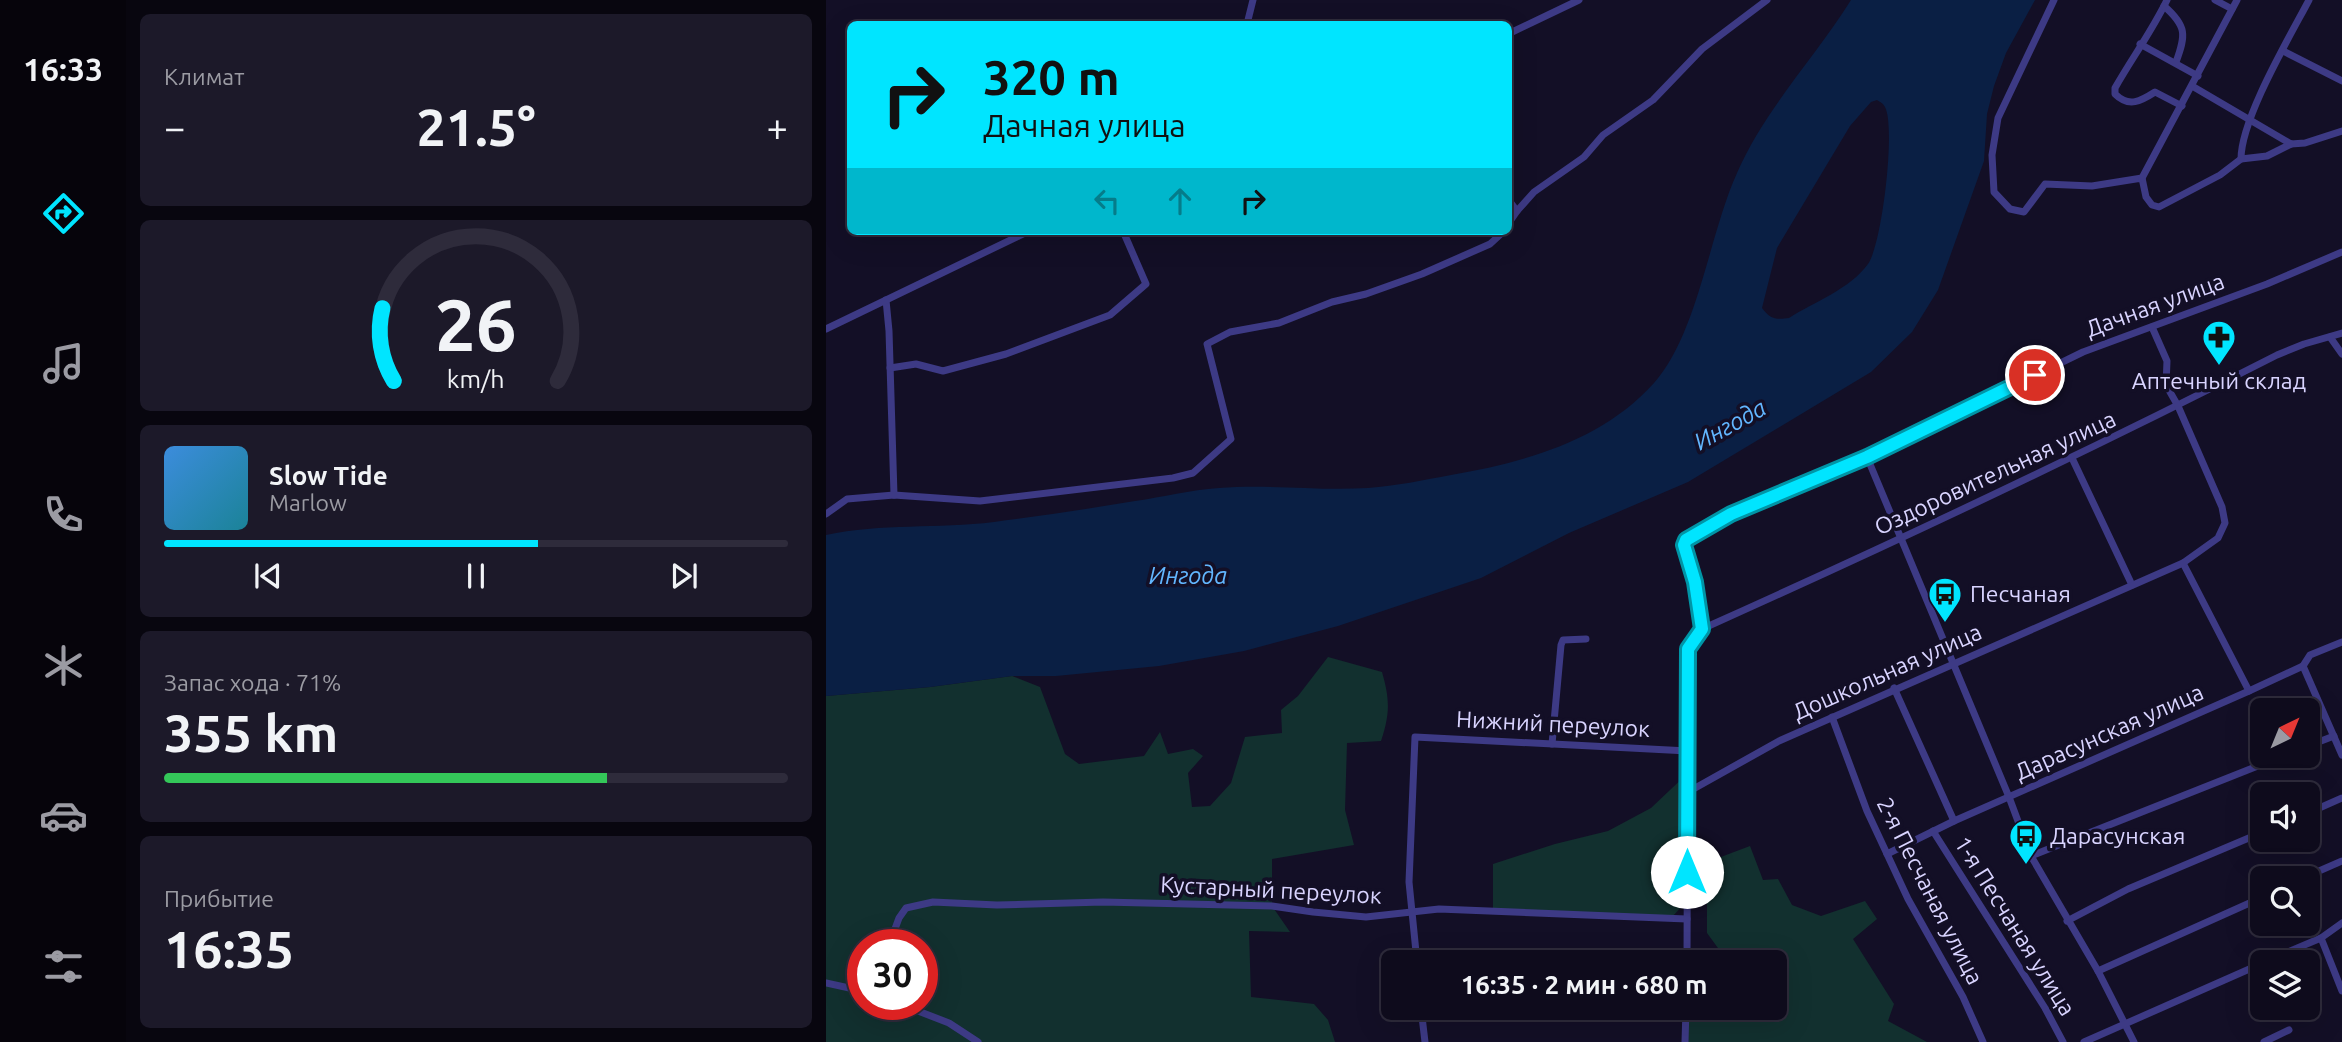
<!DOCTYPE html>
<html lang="ru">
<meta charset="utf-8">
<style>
body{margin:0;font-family:Ubuntu,sans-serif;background:#1c1929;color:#f1f3f6;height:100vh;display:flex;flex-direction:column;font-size:26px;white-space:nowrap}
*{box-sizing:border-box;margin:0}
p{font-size:23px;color:#9b9ba3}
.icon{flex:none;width:38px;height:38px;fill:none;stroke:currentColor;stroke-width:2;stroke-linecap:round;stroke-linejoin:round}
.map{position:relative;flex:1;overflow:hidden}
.drawer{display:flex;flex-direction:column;gap:14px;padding:14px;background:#08060f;width:700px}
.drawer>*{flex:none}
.guide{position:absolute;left:21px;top:21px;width:665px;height:214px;border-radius:10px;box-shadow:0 7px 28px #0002,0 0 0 2px #2e2b3b;background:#00e5ff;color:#111;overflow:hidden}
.needle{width:46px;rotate:43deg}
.tools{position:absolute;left:1424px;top:698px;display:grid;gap:14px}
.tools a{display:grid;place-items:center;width:70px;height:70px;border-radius:10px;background:#0e0b1c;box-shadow:0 7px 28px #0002,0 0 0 2px #2e2b3b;font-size:35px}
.speed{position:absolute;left:21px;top:929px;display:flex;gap:14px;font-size:35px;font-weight:700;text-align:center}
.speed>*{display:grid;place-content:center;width:91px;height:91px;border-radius:50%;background:#0e0b1c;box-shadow:0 7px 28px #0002,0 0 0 2px #2e2b3b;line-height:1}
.speed .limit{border:10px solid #d22;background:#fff;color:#111}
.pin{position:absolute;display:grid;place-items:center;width:60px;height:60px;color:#fff;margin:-30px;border:4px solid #fff;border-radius:50%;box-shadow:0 2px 7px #0007}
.me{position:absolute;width:77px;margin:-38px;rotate:0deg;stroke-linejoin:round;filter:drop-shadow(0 0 5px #0008)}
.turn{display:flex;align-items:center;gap:24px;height:147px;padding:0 21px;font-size:32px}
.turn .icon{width:91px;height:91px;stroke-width:2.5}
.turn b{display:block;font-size:49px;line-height:60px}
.lanes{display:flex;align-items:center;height:66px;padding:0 21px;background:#0003;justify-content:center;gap:35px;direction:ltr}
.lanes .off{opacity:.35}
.big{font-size:52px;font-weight:700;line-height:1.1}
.drawer .card{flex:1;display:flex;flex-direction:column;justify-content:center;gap:10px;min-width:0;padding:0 24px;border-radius:10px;background:#1c1929}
.drawer .dial{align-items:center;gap:0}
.dial svg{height:182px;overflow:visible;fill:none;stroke:#2e2b3b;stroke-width:7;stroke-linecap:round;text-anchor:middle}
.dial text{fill:#f1f3f6;stroke:none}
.song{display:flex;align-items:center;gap:21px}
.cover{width:84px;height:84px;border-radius:10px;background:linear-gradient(135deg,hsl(210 70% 55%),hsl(190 70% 35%))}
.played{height:7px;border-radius:4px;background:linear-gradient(90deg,#00e5ff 60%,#2e2b3b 60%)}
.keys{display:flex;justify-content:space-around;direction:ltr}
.heat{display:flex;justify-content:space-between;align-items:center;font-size:38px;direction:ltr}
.charge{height:10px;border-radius:5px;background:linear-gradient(90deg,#34c759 71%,#2e2b3b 0)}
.trip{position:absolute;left:555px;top:950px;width:406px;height:70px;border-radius:10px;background:#0e0b1c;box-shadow:0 7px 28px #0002,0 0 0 2px #2e2b3b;font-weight:700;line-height:70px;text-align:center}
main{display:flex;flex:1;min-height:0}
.tabs{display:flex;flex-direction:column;width:126px;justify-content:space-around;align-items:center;background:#06040b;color:#9b9ba3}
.tabs .icon{width:49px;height:49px}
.tabs .active{color:#00e5ff}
.tabs b{font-size:32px;color:#f1f3f6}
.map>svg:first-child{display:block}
</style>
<main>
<nav class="tabs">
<b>16:33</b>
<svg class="icon active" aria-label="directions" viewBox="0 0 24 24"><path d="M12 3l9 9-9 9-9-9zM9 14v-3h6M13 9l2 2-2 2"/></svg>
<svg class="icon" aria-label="music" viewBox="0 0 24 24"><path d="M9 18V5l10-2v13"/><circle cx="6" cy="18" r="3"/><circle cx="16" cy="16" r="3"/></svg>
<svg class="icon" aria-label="phone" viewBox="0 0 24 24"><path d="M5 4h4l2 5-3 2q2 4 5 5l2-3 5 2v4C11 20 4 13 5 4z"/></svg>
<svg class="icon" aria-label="climate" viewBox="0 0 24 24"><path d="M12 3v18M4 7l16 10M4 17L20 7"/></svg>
<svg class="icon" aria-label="car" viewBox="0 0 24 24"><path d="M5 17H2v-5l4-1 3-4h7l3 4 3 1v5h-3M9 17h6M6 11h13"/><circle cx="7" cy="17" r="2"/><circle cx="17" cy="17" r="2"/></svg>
<svg class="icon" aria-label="filters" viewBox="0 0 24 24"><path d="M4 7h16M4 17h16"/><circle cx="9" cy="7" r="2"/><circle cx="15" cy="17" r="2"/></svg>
</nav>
<section class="drawer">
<div class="card"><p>Климат</p>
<div class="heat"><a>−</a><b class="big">21.5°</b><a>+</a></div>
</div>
<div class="card dial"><svg viewBox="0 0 100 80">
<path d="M14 69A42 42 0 1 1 86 69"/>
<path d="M14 69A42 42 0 0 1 9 37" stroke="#00e5ff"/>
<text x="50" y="56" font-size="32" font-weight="700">26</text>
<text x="50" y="72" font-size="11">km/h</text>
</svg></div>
<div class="card">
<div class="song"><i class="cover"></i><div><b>Slow Tide</b><p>Marlow</p></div></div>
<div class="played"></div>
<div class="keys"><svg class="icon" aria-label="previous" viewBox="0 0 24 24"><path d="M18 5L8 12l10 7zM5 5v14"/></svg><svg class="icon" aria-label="pause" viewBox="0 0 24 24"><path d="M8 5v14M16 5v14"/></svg><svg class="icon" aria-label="next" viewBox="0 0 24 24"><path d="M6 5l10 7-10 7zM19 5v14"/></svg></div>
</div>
<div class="card"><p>Запас хода · 71%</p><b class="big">355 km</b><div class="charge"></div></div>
<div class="card"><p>Прибытие</p><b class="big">16:35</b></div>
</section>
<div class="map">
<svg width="1516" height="1042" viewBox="0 0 1516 1042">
<rect width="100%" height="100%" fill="#130f26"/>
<!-- green -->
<g fill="#12302f" fill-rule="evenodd">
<path d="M502,657L556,672C564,700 564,714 555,741L521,743L519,810L528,845L446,859V906L464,932L423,931L425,997L488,1004L502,1020L509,1042H0V696L104,687L186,676L214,687L239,754L253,764L318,756L334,732L342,754L367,749L377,756L362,773L366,807L384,806L405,783L419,737L456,733L455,710L472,696ZM37,945H96V1004H37Z"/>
<path d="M862,773L861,901L845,918L667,913V864L729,844L782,831L825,808Z"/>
<path d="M924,846L937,880L952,879L966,905L995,916L1039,901L1051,919L1027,939L1068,1004L1062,1021L1101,1042H861L862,1008H948V962H899L900,959L881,933V892L863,890V869Z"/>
</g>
<!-- water -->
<path fill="#0a1f44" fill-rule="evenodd" d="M1025,0H1209L1180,53L1168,86L1161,114L1158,161L1112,290L1086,332L1045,372L862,482L743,533L655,578L512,626L418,651L333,666L230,676H186L104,687L0,696V535C55,523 112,529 168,522C215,516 262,509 309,501C337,497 364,490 393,488C442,484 492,491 542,488C570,486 598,480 625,475C699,462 776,441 828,383C872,333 883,235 911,173C939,109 988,59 1025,0ZM1051,100C1054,102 1057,103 1059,107C1070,127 1056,245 1042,264C1024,289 988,302 963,318C950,320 944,319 936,308L951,248L1024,126L1045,102Z"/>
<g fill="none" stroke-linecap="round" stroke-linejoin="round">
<!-- minor -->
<g stroke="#3d3a85" stroke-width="7">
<path d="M1228,0L1172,118L1166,155L1168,192L1184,209L1198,212L1219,184L1266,186L1316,178L1320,197L1326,205L1333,207L1394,175L1415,159L1441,156L1465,144"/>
<path d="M1341,0C1326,31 1306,58 1289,88V94C1303,108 1315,101 1329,92L1356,106"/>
<path d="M1389,0L1406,9"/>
<path d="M1338,6C1361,26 1360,35 1350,62"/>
<path d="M421,24L427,0"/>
<path d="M682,34L753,0"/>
<path d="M1314,44L1372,76"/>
<path d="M1457,51L1516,81"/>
<path d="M1366,86L1465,144L1479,143L1516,131"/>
<path d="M1415,159C1415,119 1463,38 1483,0"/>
<path d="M1316,178L1411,0"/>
<path d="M682,199L691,211"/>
<path d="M682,224L691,211L708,192L758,157L777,135L827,100L876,49L941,0"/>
<path d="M60,300L63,331L68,495"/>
<path d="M0,329L203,231"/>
<path d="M1504,337L1516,354"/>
<path d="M64,368L90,364L117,371L180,354L284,315L320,284L297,231"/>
<path d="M1041,457L1183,797L1205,856L1272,971L1308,1042"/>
<path d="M1246,458L1306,585"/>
<path d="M0,514L21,499L68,495L154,501L347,478L367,473L405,439L381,344L404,332L453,323L506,302L540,294L596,274L664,244L678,231"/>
<path d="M1357,563L1423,691"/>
<path d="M876,629C1070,542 1261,452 1451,355L1478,344L1516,333"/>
<path d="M1477,666L1516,755"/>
<path d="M1068,688L1128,821"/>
<path d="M1006,717L1041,811L1082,899L1137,997L1157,1042"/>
<path d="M726,744L735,645L737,640L760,639"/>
<path d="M1482,746L1508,736"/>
<path d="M862,792L953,741L1357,563L1392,538L1399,523L1396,507L1352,406L1340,385L1341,361L1326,327"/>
<path d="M1482,813L1516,798"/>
<path d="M1107,831L1219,1008L1237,1042"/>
<path d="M1061,854L1128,821L1423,691L1477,666L1484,655L1516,642"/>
<path d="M1205,856L1457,756"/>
<path d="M1477,878L1516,861"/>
<path d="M1241,921L1302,889L1437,832"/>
<path d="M1495,938L1516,991"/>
<path d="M63,945L73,918L80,908L107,902L171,905L277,902L446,906L487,912L540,917L613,909L861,919"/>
<path d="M591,962L583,882L589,737L862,751"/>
<path d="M861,962L862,649L876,629L869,582L858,545L860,540L905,514L1041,457L1257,352L1441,284L1516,252"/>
<path d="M1438,962L1495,938L1516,923"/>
<path d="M1272,971L1437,897"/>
<path d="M0,983L37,991"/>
<path d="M74,1004L123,1023L152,1042"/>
<path d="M595,1008L599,1042"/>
<path d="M859,1042L860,1008"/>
<path d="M1258,1042L1437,963"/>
<path d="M1438,1042L1463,1030"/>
</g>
</g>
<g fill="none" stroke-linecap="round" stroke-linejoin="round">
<defs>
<path id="route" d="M861,872L862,649L876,629L869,582L858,545L860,540L905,514L1041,457L1209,375"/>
</defs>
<!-- route casing -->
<use href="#route" stroke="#0095a6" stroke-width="18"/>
<!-- route -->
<use href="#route" stroke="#00e5ff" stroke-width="12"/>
</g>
<!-- icons -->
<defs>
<symbol id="pharmacy-pin" viewBox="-11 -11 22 30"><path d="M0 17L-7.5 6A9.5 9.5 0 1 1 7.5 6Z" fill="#00e5ff" stroke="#130f26"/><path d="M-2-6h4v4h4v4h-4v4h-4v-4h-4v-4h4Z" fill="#111"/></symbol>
<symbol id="bus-pin" viewBox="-11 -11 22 30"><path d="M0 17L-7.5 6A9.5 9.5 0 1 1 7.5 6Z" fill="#00e5ff" stroke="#130f26"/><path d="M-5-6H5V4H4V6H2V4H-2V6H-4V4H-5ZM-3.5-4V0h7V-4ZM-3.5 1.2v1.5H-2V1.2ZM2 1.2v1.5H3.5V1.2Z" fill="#111"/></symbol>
</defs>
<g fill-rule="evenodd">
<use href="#pharmacy-pin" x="1374" y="318" width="38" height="52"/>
<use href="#bus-pin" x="1100" y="575" width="38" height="52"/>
<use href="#bus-pin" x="1181" y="817" width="38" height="52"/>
</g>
<g text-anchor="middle" stroke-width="7" stroke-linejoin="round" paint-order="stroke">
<!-- street labels -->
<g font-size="23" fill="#d9d4ff" stroke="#130f26">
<text transform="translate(1329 305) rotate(-20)" y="8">Дачная улица</text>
<text transform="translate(1169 473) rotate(-25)" y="8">Оздоровительная улица</text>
<text transform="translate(1061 672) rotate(-24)" y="8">Дошкольная улица</text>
<text transform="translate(727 724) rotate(3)" y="8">Нижний переулок</text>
<text transform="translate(1283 732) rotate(-24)" y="8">Дарасунская улица</text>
<text transform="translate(445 890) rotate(3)" y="8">Кустарный переулок</text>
<text transform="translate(1104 891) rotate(63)" y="8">2-я Песчаная улица</text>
<text transform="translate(1189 926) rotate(58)" y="8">1-я Песчаная улица</text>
</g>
<!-- poi labels -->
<g font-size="23" fill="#d9d4ff" stroke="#130f26" text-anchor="start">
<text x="1393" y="389" text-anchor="middle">Аптечный склад</text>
<text x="1144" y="602">Песчаная</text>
<text x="1224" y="844">Дарасунская</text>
</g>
<!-- water labels -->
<g font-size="24" font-style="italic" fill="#62b6ff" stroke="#130f26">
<text transform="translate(904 425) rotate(-29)" y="8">Ингода</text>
<text x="362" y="584">Ингода</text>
</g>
</g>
</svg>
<div class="tools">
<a><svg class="needle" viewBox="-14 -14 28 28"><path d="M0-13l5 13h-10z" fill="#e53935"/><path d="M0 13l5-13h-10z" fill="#9b9ba3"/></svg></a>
<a><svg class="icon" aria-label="sound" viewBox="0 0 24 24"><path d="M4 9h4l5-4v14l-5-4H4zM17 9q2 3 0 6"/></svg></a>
<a><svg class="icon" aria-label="search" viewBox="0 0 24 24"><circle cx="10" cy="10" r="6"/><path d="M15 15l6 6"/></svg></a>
<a><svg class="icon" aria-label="layers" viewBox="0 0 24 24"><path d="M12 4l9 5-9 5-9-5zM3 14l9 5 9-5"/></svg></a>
</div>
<div class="speed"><div class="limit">30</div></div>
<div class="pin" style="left:1209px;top:375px;background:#d93025"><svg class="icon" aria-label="arrive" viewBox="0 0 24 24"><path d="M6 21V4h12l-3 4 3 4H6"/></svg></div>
<svg class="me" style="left:861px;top:872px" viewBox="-20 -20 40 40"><circle r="19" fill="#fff"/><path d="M0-13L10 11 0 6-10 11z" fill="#00e5ff"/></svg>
<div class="trip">16:35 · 2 мин · 680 m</div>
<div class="guide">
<div class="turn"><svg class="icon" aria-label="right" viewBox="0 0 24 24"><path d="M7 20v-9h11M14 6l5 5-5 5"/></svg><div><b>320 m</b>Дачная улица</div></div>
<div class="lanes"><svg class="icon off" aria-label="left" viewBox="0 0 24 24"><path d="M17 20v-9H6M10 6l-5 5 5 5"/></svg><svg class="icon off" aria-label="ahead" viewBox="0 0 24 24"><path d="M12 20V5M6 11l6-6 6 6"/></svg><svg class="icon" aria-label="right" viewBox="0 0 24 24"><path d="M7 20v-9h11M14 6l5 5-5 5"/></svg></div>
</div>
</div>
</main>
